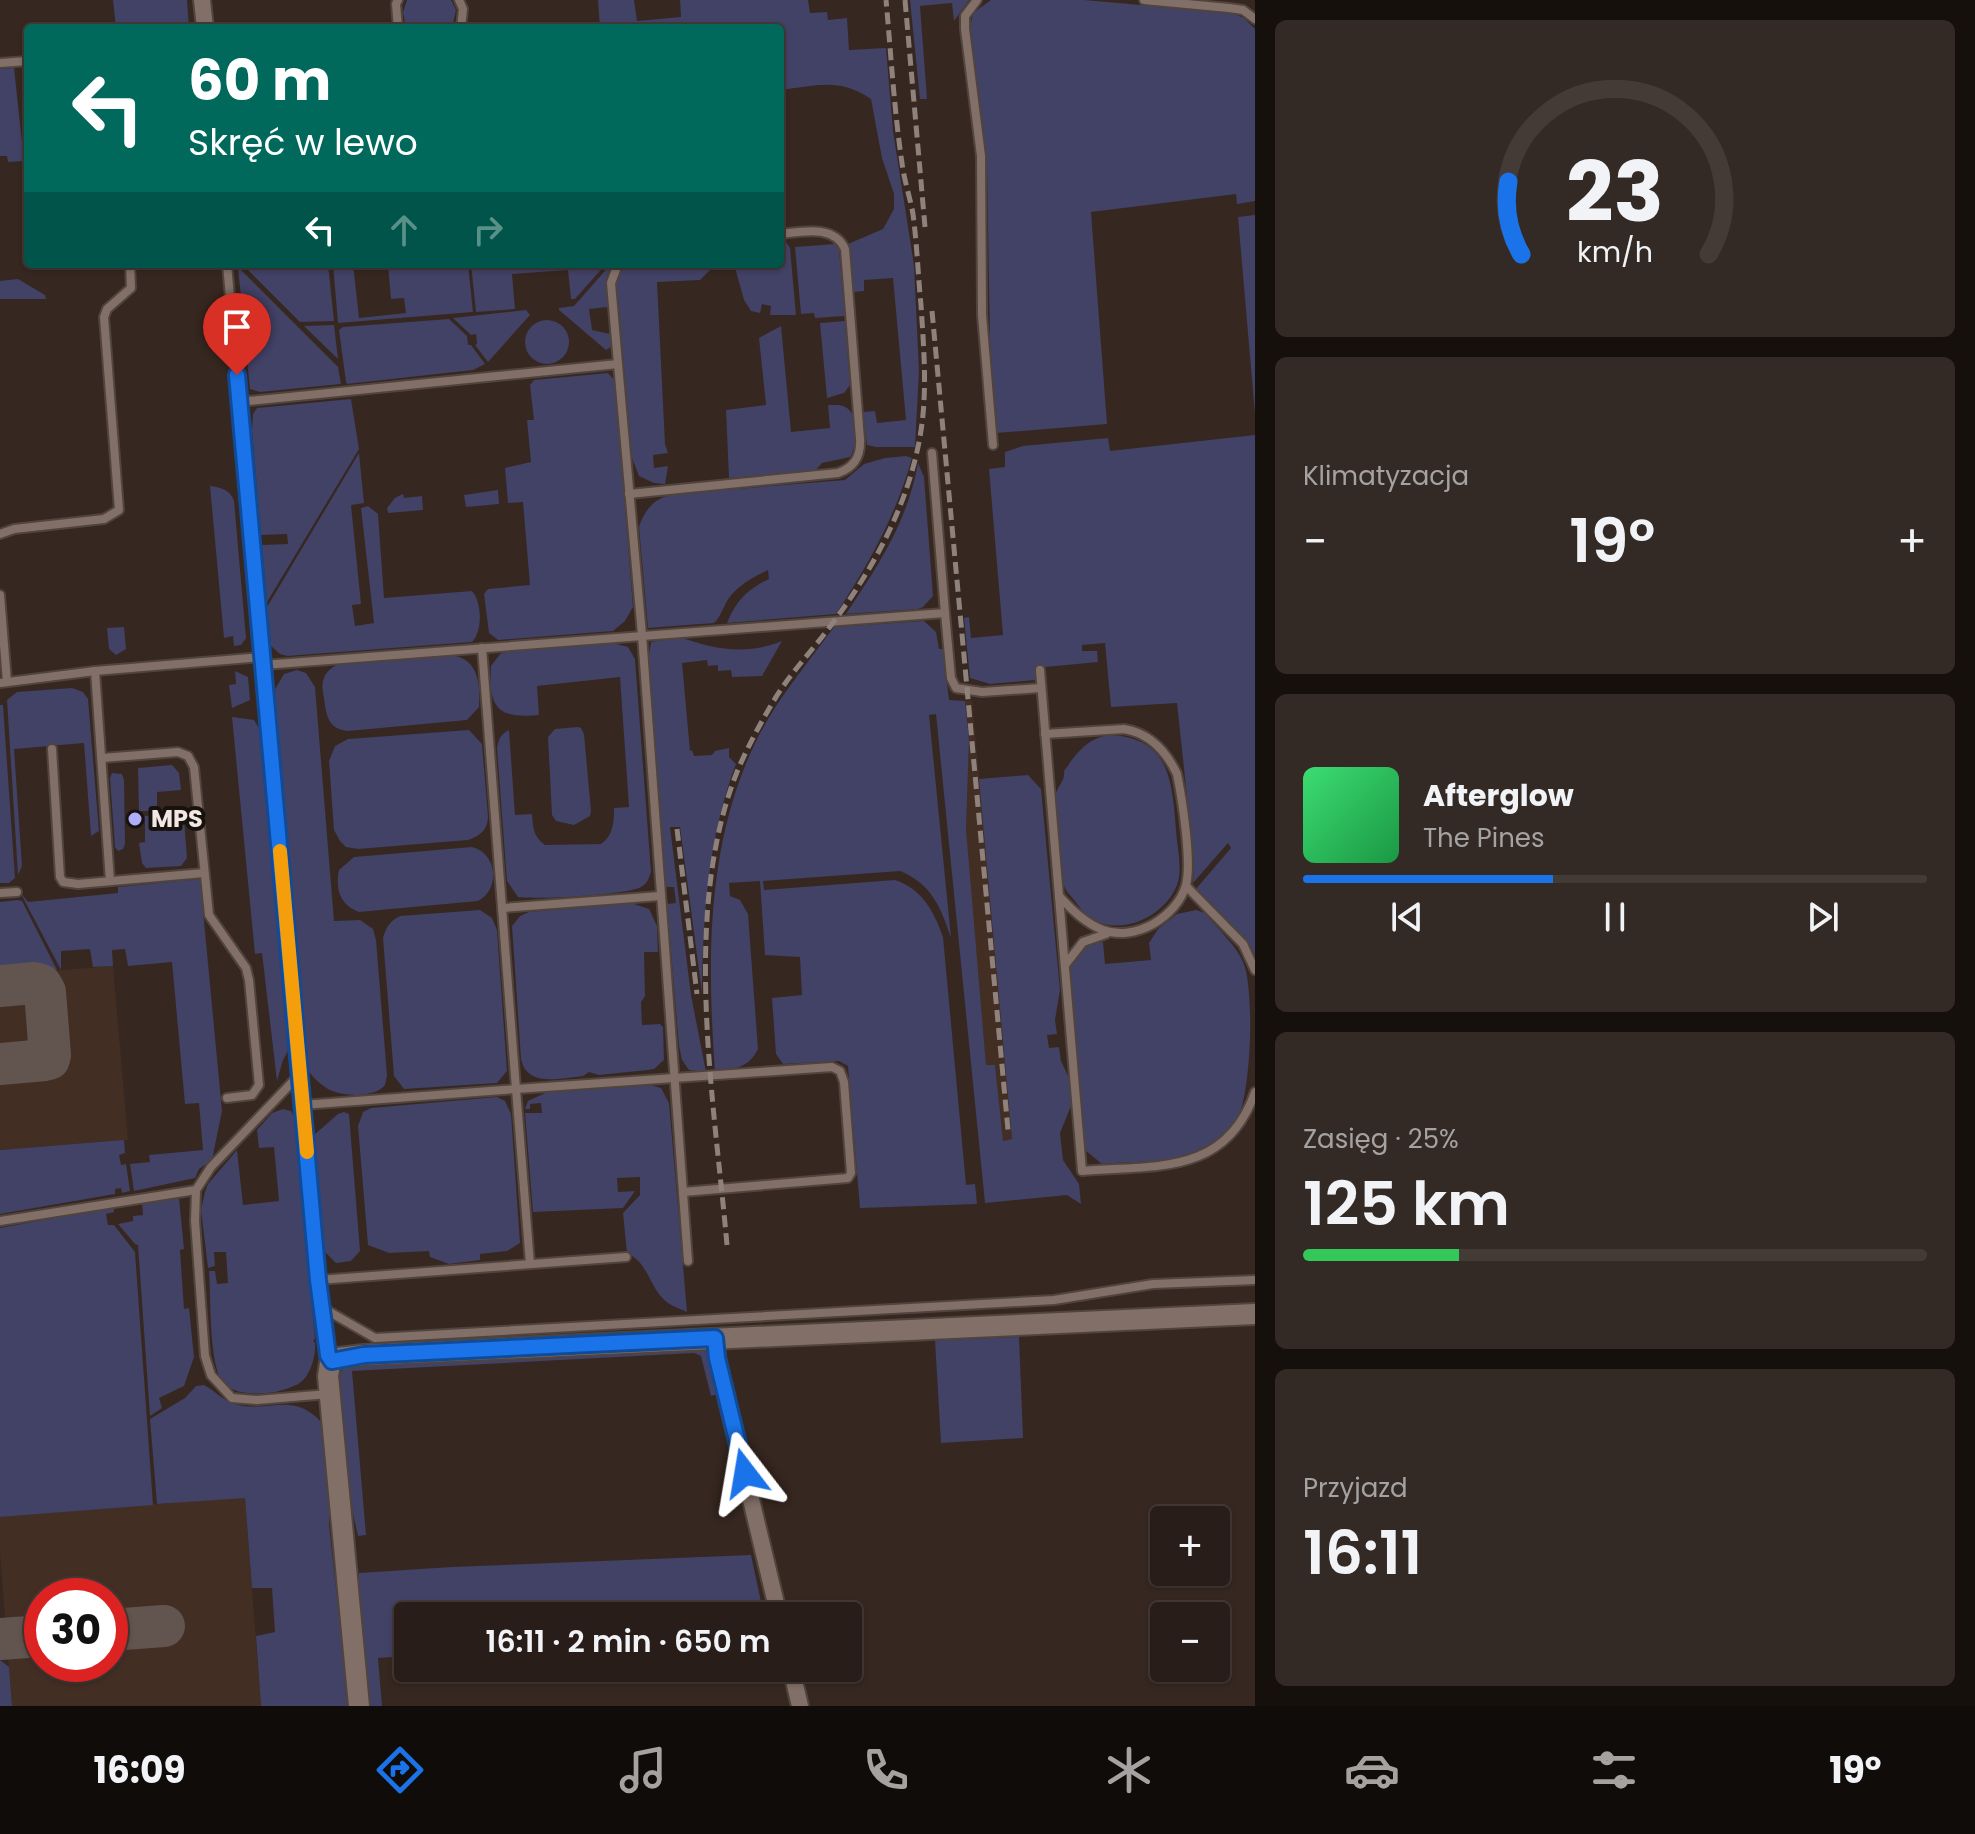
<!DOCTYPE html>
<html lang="pl">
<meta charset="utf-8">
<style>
body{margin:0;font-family:Poppins,sans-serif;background:#342a25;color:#f1f3f6;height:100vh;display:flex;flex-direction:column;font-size:30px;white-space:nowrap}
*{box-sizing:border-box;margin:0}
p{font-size:26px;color:#a5a2a2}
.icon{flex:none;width:44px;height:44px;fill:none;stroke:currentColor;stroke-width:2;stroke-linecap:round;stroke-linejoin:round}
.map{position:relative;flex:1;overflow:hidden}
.side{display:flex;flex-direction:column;gap:20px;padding:20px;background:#16100d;width:720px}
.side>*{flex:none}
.banner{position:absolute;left:24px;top:24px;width:760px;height:244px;border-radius:8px;box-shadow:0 2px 6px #0004,0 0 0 2px #443b37;background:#00695c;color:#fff;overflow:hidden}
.buttons{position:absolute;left:1150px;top:1506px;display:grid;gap:16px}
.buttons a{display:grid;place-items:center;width:80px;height:80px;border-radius:8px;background:#281d18;box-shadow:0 2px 6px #0004,0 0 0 2px #443b37;font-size:40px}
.speed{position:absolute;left:24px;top:1578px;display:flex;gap:16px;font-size:40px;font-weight:700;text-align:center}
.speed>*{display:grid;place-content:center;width:104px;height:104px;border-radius:50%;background:#281d18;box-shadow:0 2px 6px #0004,0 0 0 2px #443b37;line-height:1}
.speed .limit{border:12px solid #d22;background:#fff;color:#111}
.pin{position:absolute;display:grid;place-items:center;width:68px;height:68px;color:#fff;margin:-82px -34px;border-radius:50% 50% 50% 0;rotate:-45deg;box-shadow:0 0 8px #0007}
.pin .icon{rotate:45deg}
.me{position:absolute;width:88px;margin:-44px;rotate:346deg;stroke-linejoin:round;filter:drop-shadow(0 0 6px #0008)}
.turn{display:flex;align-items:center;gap:28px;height:168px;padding:0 32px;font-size:36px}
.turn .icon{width:104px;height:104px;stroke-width:2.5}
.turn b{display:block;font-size:56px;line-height:68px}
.lanes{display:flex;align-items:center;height:76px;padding:0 32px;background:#0003;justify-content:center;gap:40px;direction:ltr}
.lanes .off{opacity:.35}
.big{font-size:60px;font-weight:600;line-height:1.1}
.side .tile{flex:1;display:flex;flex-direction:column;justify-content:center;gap:12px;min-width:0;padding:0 28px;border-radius:12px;background:#342a25}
.side .dial{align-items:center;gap:0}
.dial svg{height:208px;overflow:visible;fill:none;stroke:#443b37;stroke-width:7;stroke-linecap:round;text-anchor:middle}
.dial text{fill:#f1f3f6;stroke:none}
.song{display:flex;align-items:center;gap:24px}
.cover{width:96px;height:96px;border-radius:12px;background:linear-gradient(135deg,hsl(140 70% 55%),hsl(140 70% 35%))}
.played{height:8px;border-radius:4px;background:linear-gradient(90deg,#1a73e8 40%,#443b37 40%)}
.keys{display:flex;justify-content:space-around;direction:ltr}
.heat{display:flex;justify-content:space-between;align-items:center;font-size:44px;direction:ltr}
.charge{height:12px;border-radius:6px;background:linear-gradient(90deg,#34c759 25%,#443b37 0)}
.trip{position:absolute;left:394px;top:1602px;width:468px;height:80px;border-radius:8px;background:#281d18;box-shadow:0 2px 6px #0004,0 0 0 2px #443b37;font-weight:600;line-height:80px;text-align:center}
.dock{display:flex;height:128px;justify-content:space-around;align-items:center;background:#100c0a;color:#a5a2a2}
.dock .icon{width:56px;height:56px}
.dock .selected{color:#1a73e8}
.dock b{font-size:36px;color:#f1f3f6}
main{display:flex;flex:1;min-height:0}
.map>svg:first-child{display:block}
</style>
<main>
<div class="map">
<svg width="1255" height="1706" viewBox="0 0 1255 1706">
<rect width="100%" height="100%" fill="#362720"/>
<!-- built -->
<g fill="#432e24" fill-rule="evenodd">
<path d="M972,700L1007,1067L1012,1139L1002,1141L995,1066H986L969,875L966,829L969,740L965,701Z"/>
<path d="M113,966L128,1140L0,1150V975Z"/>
<path d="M245,1497L261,1706H12L0,1553V1517ZM42,1596H110V1664H42Z"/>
</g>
<!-- green -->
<g fill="#424166">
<path d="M113,0H187L189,28H116Z"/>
<path d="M407,0H451L456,10L452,28H406L403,12Z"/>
<path d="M598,0H634L637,21L681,17L680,0H808L810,13L827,12L828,20L847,18L849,50L886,48L893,131L914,265L919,371L915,447H876L867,445L863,412L875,411L877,423L906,420L893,278L864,280V291L853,292L848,244L883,229L894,209V194L882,158L871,99C839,77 816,86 780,90V28H600Z"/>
<path d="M910,0H969L954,21L952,3L920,6L927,99H920Z"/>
<path d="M991,0H1084L1232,13L1244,18L1255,29V201L1237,204L1236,194L1091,212L1107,424L996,433L990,341L987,167L970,28L973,13Z"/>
<path d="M14,68L24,161L8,162L7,156H0V69Z"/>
<path d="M1255,215V414L1238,217Z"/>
<path d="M780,239H784L790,248L796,315H770L771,306L762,304L760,313L751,311L744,300L734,264H780Z"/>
<path d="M835,244L839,250L845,316L815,318L814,313L801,314L795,247Z"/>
<path d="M242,264H328L334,321L300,322Z"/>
<path d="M333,264H353L359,318L406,313L404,298L391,299L388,264H468L473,312L338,323Z"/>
<path d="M471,264H606L575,299H571L568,270L512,274L515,309L476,312Z"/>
<path d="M611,264L606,280L608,307L589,309L592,330L610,334L611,347L606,350L559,310V308L574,306Z"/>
<path d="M625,264H716L700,280L657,282L665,444L668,453L653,455L654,468L668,466L665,484L654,483L639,476L632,458L617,287L616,277Z"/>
<path d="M238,267L338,367L341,384L260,392L250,389Z"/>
<path d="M18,279L45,295L46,299H0V281Z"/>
<path d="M526,310L530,315L488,362L475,345L477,344L476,334L471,335L453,318Z"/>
<path d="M449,319L467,336L468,345H471L485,364L473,370L347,384L346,382L339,330L343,327Z"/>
<circle cx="547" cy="342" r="22"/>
<path d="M845,321L850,385L844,393L827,398L820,323Z"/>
<path d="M334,325L338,359L304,326Z"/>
<path d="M781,326L791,432L830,428L828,405C834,405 842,404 847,408C859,416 857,447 850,457L822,463L815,471L729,478L726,410L766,405L759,338Z"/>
<path d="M608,373L615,381L633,607L625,621L613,631L498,640L489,633L484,594L488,589L530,585L523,502L508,503L505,468L531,462L527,420H534L530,385L534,380Z"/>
<path d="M351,399L359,449L267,602L262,545L288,544L287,534L261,535L252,430L253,414L257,408Z"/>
<path d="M1255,435V957L1243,937L1195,890L1231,848L1228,843L1193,883L1194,862L1177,703L1111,707L1105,643L1082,645V651H1097L1098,662L1035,668V680L990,684L970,678L964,618L969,617L971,638L1003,635L989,469L1005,467V452L1023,446L1108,438L1110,451Z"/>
<path d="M359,453L364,503L351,505L361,604L352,605L355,626L374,623L361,508L368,506L378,514L384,598L472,591C482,602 483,631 472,642L287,656L280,654L271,646L267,607Z"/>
<path d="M906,456L912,458C896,516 868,565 836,614L727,623C736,601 747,589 769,579L768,570C753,577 736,586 727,601C722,610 721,616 714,623L648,628L639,527C645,508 656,497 675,494L845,480L864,464L885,458Z"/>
<path d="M918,463L924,477L933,596L923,607L918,609L846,614C879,564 907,523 918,463Z"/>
<path d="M210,486C220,487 231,490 234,501L246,638L241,645L234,646L233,636L224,638Z"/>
<path d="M498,490L499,504L466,507L464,495Z"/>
<path d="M403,494L404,498L422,496L423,510L388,513L387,508L395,498Z"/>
<path d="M924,621L936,632L939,649H943L949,700L965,701L969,740L966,829L986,1065H995L1003,1141L1012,1139L979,779L1028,775L1041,789L1060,990L1055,1020L1057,1034L1047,1035L1049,1048L1059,1047L1061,1061L1069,1078L1071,1106L1060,1133L1063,1160L1079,1184L1081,1204L1067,1195L985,1203L936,714L929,715L951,938C941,908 932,884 900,871L763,881L764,890L895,880C922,889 934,911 943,937L966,1185L975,1184L977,1204L860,1208L848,1066L839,1061L783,1064L776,1054L772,998L802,995L800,957L765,955L760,881L729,883L730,896L740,900L748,914L758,1049C749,1068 734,1069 715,1072C706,947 706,815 776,706C794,679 815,653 834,627Z"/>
<path d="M124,627L126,649L116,655L109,649L107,628Z"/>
<path d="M680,637C715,650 747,655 782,641L762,676L732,677L731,670L718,671V665L708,666L707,660L682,663L690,751L692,750L694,756L712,755L715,751L729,748V757L736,764C708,837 703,916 702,993L680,827H670L691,995L706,1072L689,1070L682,1060L679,1046L667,904L676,903L674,887H666L648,660L651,642Z"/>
<path d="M613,643L628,647L635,659L651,872C649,878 647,884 641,887C627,895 535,900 518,897L507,881L497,749C498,739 501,734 509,730L515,815L532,814C533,827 533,836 545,845L601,844C613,836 614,822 614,808L629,807L620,677L537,686L539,715C498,719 488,708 491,666L500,654L512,650Z"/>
<path d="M446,655C477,655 481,681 479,707L467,720L348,731C328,729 326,715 324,698C323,692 321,684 324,678C327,669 336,665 344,662Z"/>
<path d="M297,670L306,673L315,687L334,921L360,920L373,929L376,940L387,1075L385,1085C375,1098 342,1097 328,1089C321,1085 314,1078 309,1072L274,691L284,674Z"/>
<path d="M235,671L248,677L250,700L232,708L229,685L236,684Z"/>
<path d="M72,688L83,692L88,699L99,831L91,836L84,743L14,749L22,866L18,875L7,700L17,692Z"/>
<path d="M0,705H3L15,878L9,883H0Z"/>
<path d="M232,717L254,720L259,728L288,1051L283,1060L277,1081L262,953L255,954Z"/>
<path d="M578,727L581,728L584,734L591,811L590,816L574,825L556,821L552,815L548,737L555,729Z"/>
<path d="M469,730L482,744L488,816C488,830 480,836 468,840L358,849L346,847L340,841L334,830L329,761L335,746L348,739Z"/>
<path d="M1108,735C1170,737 1172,780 1176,830C1177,847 1183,869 1177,885C1165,915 1126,935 1096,921C1086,917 1080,908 1074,900C1071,896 1065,890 1064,885C1061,876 1054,801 1056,793C1059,784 1065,781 1064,771C1077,753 1085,740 1108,735Z"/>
<path d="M172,765L179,773L181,790L157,792V811H139L138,768Z"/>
<path d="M112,773L122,774L124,780L125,844L123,849L118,851L115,847L110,778Z"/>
<path d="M183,808L187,858L181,866L146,868L142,863L139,843L145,842V816L164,814V810Z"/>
<path d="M472,847C497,853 501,889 478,901L359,912C340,905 335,889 339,870L354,857Z"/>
<path d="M200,879L222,1111L212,1160L199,1169L195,1178L134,1191L130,1164L150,1162L149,1155L203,1150L199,1103L185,1104L172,962L128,966L125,949L112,950L113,966L93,967L90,949L61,951V970L20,892L28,902L118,893V887Z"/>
<path d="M17,900L22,901L57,970L0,975V902Z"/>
<path d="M631,903L649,909L657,926L658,952H644L645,996L641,1002L642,1025L660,1024L663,1027L664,1060L654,1069L648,1070L599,1075L589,1072L583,1076C561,1078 527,1088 521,1059L512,926L520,916L529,912Z"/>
<path d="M480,910L492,918L497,930L507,1071L497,1083L404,1089L394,1076L383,938C386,927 390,921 400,916Z"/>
<path d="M1196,910L1205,913C1217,928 1235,944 1243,962C1255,987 1252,1103 1234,1125C1227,1134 1215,1142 1205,1148C1176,1164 1134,1161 1102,1164L1085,1150L1068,975C1071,956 1084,943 1103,942L1105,964L1151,960L1149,943L1158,929L1177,914Z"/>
<path d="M651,1085L661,1088L669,1103L687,1312C681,1309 674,1307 668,1303C649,1289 650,1264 627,1253L623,1213L640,1195V1177L617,1178L618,1192L635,1191L623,1208L533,1212L525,1113H542L541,1103L530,1104V1109H525L528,1101L547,1092Z"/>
<path d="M497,1097L505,1101L511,1114L520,1243L507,1251L480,1254V1260L449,1264L430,1257L429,1251L389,1253L368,1245L358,1126L363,1112L371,1108Z"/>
<path d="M283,1109L291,1111L294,1116L315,1338L313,1342H315C316,1355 311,1374 301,1382C284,1395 231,1401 220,1378C209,1353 211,1300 209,1271H215L217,1284L228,1283L226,1252H214L215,1266L208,1268L201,1210L205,1192L208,1184L237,1150L243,1205L279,1201L274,1147L259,1148L257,1130L272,1113Z"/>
<path d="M344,1112L349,1114L360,1251L351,1261L336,1263L325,1252L314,1135L338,1114Z"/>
<path d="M124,1140L125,1153L119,1155L121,1165L126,1164L130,1191L122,1193L121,1188L115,1189V1194L0,1214V1150Z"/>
<path d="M179,1198L184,1249L180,1250L184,1309L189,1308L194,1357L184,1386L159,1398L162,1408L150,1416L138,1245L135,1244L118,1224L133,1221V1216L143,1215L142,1203Z"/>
<path d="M114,1207V1212L106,1214L108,1225H114L135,1252L153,1505L0,1517V1228Z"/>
<path d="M1019,1337L1023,1438L941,1443L935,1340Z"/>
<path d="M701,1346L707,1353L718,1394L711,1396L701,1356L694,1353L352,1371L366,1535L358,1536L349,1496L337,1381L343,1367L349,1364Z"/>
<path d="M204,1385C216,1391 224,1402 238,1405C273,1412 294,1391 323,1424L330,1483L329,1525L349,1706H261L256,1636L275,1632L272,1588H252L245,1498L157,1504L150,1419L185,1398L196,1386Z"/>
<path d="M751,1555L764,1616H408V1656L378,1658L382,1706H367L358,1597L359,1573L452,1567Z"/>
<path d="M0,1660L9,1667L12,1706H0Z"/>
</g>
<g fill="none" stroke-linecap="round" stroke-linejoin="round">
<!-- taxiway -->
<g stroke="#62544e" stroke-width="42">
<path d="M0,986L34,983L41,985L45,992L50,1055L49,1059L45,1060L0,1064"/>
<path d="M110,1630L164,1626"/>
<path d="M0,1639L42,1636"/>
</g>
<defs>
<g id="service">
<path d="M398,0L396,4L398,28"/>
<path d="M459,0L463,9L461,28"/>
<path d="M977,0L965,16V29L981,156L982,315L993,445"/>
<path d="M1144,0L1229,8L1243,10L1255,19"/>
<path d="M0,63L28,61"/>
<path d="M227,264L318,1280L324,1341L331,1360"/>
<path d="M618,264L611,283L618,364"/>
<path d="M239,402L618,364L642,635L688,1261"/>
<path d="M629,494L838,473C855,467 861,456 860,439L845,249C834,224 801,232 780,234"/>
<path d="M0,534L14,529L104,519L119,510L104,317L107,309L131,288L130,264"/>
<path d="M0,595L7,682"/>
<path d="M945,613L951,678L956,688L982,692L1041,688"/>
<path d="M263,665L945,613L932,453"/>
<path d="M1040,670L1082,1171C1155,1165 1226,1176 1255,1092"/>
<path d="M95,671L110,881"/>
<path d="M0,683L95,671L262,657"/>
<path d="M1045,734L1124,729C1149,733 1166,751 1177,774C1182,798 1192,862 1186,885C1177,917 1135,942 1103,930C1085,923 1072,910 1059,896"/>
<path d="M52,749L60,877L63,882L78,884L204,873"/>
<path d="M102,758L178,752L188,756L194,767L209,915L246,968L249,980L259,1085L252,1095L227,1098"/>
<path d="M1186,886L1243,944L1255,970"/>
<path d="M0,893L17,892"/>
<path d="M502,908L660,896"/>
<path d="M1065,965L1083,942L1106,934"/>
<path d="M300,1074L211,1167L196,1190L195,1221L205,1356L211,1375L232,1398L257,1400L328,1394"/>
<path d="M302,1105L516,1089L482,648"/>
<path d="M0,1221L196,1190"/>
<path d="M530,1264L516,1089L832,1067L840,1071L844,1082L851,1173L848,1178L683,1192"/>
<path d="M318,1280L626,1257"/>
<path d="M321,1307L375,1338L1054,1300L1153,1284L1255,1280"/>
</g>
<g id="minor">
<path d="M202,0L205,28"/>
<path d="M715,1338L717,1358L779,1616"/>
<path d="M791,1668L800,1706"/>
</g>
<path id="tertiary" d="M359,1706L328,1376L330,1363L338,1358L364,1355L1255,1314"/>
</defs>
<!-- service casing -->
<use href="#service" stroke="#50443d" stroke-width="12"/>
<!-- minor casing -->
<use href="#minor" stroke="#50443d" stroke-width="20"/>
<!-- tertiary casing -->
<use href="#tertiary" stroke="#50443d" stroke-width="24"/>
<!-- service -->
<use href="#service" stroke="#827068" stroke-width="8"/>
<!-- minor -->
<use href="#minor" stroke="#827068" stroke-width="16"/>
<!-- tertiary -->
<use href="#tertiary" stroke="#827068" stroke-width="20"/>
<!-- rail -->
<g stroke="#8f827c" stroke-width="5" stroke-dasharray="12 6" stroke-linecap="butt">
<path d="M905,0L925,227"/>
<path d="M932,311L1008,1130"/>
<path d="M677,829L697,994"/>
<path d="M727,1245C714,1097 681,913 737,772C747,748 760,724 773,702C790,673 813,650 832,624C873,569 906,509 919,442C928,397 924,352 921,305C918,275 917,244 913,214C910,197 904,180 902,163C894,109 891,54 886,0"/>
</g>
</g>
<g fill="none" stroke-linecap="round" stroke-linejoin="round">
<defs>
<path id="route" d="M237,375L318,1280L328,1355L332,1361L364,1355L715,1338L717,1358L745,1473"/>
</defs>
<!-- route casing -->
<use href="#route" stroke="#114b97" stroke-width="20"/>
<!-- route -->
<use href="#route" stroke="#1a73e8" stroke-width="14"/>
<!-- slow -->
<path stroke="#f59e0b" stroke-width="14" d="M280,851L307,1152"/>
</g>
<!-- markers -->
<circle fill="#afaefa" stroke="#18120f" stroke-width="3" cx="135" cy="819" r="8"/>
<g text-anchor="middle" stroke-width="8" stroke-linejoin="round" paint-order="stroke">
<!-- poi labels -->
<g font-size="24" font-weight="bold" fill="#f2e7e3" stroke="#18120f" text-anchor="start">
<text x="151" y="827">MPS</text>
</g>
</g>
</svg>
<div class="buttons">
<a>+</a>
<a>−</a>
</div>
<div class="speed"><div class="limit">30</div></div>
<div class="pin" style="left:237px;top:375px;background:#d93025"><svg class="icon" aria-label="arrive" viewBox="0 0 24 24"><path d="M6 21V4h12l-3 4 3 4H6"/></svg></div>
<svg class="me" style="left:745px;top:1473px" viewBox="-20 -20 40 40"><path d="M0-17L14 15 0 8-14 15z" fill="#1a73e8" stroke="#fff" stroke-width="4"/></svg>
<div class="trip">16:11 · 2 min · 650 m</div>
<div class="banner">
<div class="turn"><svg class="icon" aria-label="left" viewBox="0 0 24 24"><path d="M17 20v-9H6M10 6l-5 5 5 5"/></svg><div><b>60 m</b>Skręć w lewo</div></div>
<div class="lanes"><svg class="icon" aria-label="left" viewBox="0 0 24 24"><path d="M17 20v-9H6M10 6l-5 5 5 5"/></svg><svg class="icon off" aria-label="ahead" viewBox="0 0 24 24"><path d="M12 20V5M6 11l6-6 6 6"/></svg><svg class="icon off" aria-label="right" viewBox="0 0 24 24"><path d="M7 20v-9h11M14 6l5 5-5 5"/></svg></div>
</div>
</div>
<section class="side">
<div class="tile dial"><svg viewBox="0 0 100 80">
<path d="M14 69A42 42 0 1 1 86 69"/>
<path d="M14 69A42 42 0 0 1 9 41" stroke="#1a73e8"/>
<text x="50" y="56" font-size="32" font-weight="700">23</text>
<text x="50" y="72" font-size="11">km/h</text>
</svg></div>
<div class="tile"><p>Klimatyzacja</p>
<div class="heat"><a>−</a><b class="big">19°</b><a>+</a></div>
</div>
<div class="tile">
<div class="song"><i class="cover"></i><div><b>Afterglow</b><p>The Pines</p></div></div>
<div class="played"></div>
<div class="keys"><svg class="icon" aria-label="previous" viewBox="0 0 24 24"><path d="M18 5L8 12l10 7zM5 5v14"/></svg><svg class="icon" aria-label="pause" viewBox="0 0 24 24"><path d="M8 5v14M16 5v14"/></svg><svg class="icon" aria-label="next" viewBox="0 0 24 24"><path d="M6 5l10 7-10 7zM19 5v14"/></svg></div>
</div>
<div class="tile"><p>Zasięg · 25%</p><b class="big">125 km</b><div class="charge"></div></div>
<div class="tile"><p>Przyjazd</p><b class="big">16:11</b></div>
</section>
</main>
<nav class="dock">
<b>16:09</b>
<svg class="icon selected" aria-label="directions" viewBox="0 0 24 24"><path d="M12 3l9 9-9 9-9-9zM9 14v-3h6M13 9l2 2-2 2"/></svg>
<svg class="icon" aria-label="music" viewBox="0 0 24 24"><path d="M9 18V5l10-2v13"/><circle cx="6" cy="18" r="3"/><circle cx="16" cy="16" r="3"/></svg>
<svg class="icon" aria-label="phone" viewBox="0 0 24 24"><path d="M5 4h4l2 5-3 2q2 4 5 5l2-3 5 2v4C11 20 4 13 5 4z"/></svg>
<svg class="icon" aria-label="climate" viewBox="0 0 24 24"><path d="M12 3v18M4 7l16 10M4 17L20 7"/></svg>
<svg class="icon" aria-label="car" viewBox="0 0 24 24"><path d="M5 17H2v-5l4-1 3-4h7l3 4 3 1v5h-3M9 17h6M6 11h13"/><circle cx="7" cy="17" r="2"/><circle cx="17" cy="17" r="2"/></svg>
<svg class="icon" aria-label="filters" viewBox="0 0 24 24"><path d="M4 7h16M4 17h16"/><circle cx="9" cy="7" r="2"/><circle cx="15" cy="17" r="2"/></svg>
<b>19°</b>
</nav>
